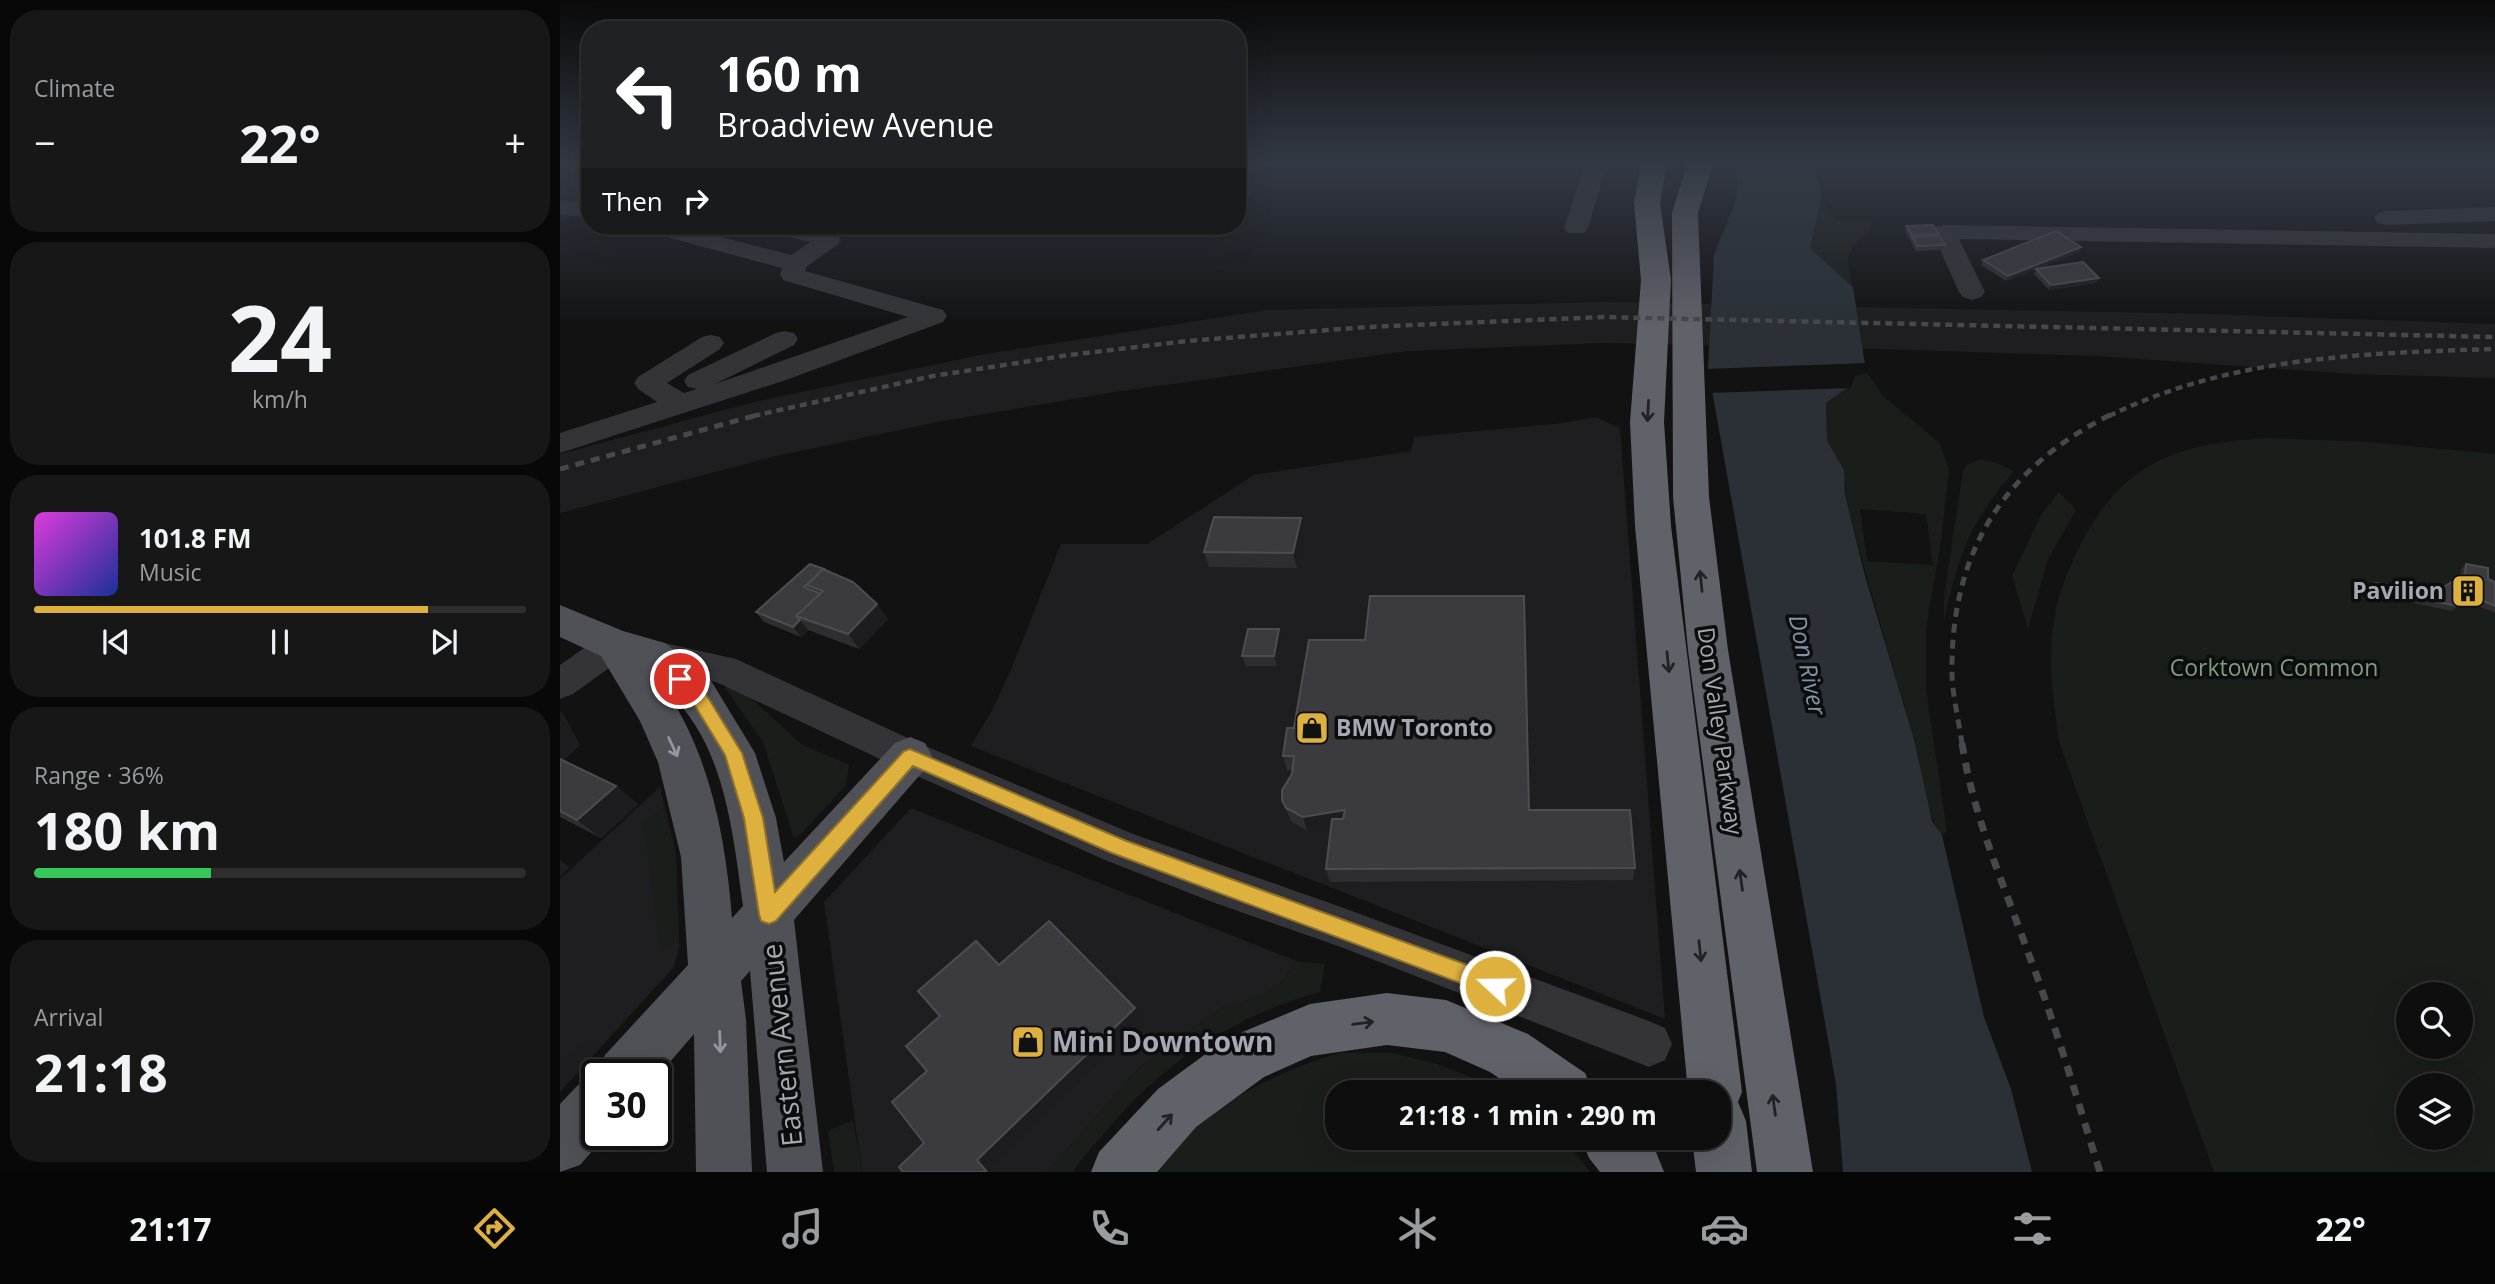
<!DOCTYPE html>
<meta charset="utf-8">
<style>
body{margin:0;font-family:"Open Sans",sans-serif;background:#171717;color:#f1f3f6;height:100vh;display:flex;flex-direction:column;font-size:26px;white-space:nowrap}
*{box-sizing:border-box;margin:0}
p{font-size:23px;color:#9b9c9e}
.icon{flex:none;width:38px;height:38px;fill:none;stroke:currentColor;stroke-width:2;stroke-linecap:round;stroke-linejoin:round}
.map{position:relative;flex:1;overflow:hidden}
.details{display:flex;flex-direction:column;gap:10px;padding:10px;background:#080808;width:560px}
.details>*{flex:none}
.guide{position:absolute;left:21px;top:21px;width:665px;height:214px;border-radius:28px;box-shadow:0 7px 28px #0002,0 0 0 2px #2e2e2e;background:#202124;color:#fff;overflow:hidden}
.tools{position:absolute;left:1836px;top:982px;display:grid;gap:14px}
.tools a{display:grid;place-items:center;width:77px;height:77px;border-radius:50%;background:#0e0e0e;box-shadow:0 7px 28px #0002,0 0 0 2px #2e2e2e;font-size:35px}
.speed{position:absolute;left:21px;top:1059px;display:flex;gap:14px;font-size:35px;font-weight:700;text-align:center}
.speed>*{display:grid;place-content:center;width:91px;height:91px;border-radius:50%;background:#0e0e0e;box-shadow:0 7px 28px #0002,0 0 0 2px #2e2e2e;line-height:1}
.speed .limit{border:4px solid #111;border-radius:10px;background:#fff;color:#111}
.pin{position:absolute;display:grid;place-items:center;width:60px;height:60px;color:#fff;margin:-30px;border:4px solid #fff;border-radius:50%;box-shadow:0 2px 7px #0007}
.me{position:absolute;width:77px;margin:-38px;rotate:291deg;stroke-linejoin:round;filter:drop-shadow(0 0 5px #0008)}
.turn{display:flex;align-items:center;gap:24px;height:147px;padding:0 21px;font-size:32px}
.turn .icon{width:91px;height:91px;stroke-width:2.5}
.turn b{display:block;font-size:49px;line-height:60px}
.then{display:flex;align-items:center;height:66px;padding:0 21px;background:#0003;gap:14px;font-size:26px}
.big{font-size:52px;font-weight:700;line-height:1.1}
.details .card{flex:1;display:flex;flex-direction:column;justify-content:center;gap:10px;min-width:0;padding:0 24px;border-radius:28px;background:#171717}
.details .dial{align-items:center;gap:0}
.dial b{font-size:91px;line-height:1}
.song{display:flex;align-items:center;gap:21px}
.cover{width:84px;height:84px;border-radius:10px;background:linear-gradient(135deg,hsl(300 70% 55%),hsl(230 70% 35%))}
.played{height:7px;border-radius:4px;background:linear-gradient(90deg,#deb13f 80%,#2e2e2e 80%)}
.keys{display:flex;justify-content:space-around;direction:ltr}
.heat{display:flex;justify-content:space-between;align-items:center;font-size:38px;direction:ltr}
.charge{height:10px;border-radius:5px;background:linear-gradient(90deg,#34c759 36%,#2e2e2e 0)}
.trip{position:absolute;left:765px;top:1080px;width:406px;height:70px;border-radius:28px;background:#0e0e0e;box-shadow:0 7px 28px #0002,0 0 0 2px #2e2e2e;font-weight:700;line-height:70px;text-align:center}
.tab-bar{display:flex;height:112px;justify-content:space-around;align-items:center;background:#060606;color:#9b9c9e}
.tab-bar .icon{width:49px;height:49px}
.tab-bar .on{color:#deb13f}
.tab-bar b{font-size:32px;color:#f1f3f6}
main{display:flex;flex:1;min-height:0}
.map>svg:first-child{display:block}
</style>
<main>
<section class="details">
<div class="card"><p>Climate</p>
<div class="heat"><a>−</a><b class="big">22°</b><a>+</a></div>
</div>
<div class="card dial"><b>24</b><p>km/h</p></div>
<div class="card">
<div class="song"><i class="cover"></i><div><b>101.8 FM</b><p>Music</p></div></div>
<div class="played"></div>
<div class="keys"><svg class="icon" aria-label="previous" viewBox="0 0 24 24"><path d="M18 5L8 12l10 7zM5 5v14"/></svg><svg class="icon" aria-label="pause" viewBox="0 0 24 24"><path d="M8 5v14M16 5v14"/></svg><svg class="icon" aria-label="next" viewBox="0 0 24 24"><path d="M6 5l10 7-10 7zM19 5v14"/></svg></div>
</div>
<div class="card"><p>Range · 36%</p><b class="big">180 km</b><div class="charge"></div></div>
<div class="card"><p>Arrival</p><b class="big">21:18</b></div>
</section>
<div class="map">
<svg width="1935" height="1172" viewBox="0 0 1935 1172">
<rect width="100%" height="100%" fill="#121213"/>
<!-- built -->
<g fill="#1e1e20">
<path d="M0,164H30V205L1,221Z"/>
<path d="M1044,302L1642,314L1935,324V378L1792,374L1536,356L1322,349L1043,343L848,351L555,392L378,422L212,457L0,513V454L194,402L420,355L707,310Z"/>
<path d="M1036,417L1060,428L1105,1019L411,746L432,710L450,672L501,544H587L694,475L851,451L854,437L1003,423Z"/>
<path d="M100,787L116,854L119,948L114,967L0,1092V879Z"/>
<path d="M351,808L736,961L719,986L684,1002L662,1007L577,1070L487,1172H302L264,902Z"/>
</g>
<!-- green -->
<g fill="#191e1a" fill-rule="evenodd">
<path d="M1261,200L1276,221L1313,220C1314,233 1295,239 1290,252C1286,263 1290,276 1293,287L1250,248Z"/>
<path d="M1306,371L1324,397L1379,442L1389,469L1381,541L1366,628V690L1387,832L1382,835C1363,808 1363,770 1354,738C1331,657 1305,577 1285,495L1286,486L1267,441L1266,403L1287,388L1292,373ZM1300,509L1366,514L1373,565L1307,561Z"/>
<path d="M1709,438L1808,442L1935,454V1172H1654L1499,742C1494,702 1487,660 1494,620C1497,596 1506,576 1516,554C1558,464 1614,443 1709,438ZM1848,994H1900V1046H1848ZM1848,1085H1900V1138H1848Z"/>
<path d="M1421,459L1437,463L1454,471C1409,523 1399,554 1384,621V596L1403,471L1407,465Z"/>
<path d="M1499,492L1516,510L1488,559L1468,629L1452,576L1481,515Z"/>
<path d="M168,685L191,698L241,744L289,765L286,785L240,835L234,838L203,742L165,688Z"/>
<path d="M104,805L116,854L119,942L100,951L83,823Z"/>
<path d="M736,961L765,964L760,992C675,1015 603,1063 547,1130C535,1144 522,1157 513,1172H487L577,1070L662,1007L684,1002L719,986Z"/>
<path d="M778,1053H834L880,1065L949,1092H777V1138H1004L1030,1172H595C605,1160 615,1146 627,1135C669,1095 724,1070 778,1053Z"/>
<path d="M293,1120L302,1172H274L268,1131Z"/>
</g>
<!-- water -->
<path fill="#2a3036" d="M1176,164H1252L1259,182L1261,200L1250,248L1293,287L1306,371L1292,373L1287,388L1266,403L1267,441L1284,470L1285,495L1305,576L1354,739L1372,821L1382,835L1424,1017L1451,1089L1472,1172H1283L1276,1084L1148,368L1154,255L1174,205L1178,188Z"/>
<!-- pier -->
<path fill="#121213" d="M1309,363V373L1295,376L1291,388L1148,393L1145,369Z"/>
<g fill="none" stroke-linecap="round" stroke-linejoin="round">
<!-- minor -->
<g fill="#343438" fill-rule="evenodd">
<path d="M1025,164H1047L1028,228L1024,233H1008L1004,228Z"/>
<path d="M0,200L30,204V218L0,214Z"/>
<path d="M1935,207V221L1826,225L1818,223L1814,218L1818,213L1826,211Z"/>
<path d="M1384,225L1935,234V248L1399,239L1425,292L1421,297L1412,300L1403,297L1399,292L1372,232L1376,227Z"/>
<path d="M80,226H118L231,255L250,242L206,231L202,226H241L277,235L281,240L277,245L246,267L245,271L383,310L387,316L383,322L226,380L0,453V433L97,402L78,389L74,383L78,377L142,337L151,335L160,337L164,343L160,349L107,383L124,393L137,389L128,387L124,381L128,375L216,333L225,331L234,333L238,339L234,345L155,384L348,317L223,280L220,275L222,268L84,231Z"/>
<path d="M55,631L67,635L72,645L67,655L13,694L0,699V665L43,635Z"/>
<path d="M91,640L176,659L363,745L573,834L781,907L1089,1021L1105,1028L1112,1044L1105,1060L1089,1067L781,947L655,903L545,860L337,767L156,682L79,664L73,654L79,644Z"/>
</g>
<!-- major -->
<g fill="#505157" fill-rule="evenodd">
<path d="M0,605L63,631L105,643L150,679L195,753L216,818L224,862L335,743L350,737L365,743L372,756L365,769L234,920L263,1172H207L190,971L181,981L186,1020L192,1172H136L134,1034L96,1078V1074H37L45,1055L128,965L121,857L98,762L80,721L41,656L0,637ZM107,692C165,742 173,835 183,906L172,918C166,841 151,758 107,692Z"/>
<path d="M37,1077V1134H47L20,1165L0,1172V1104L18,1085Z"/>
</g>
<!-- highway -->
<g fill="#606269" fill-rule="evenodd">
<path d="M1081,164H1107L1100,203L1111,280L1104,422L1111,526L1182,1092L1178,1102L1186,1121L1192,1172H1136L1132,1138H1158V1092H1128L1075,526L1070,422L1081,280L1074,203Z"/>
<path d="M1127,164H1153L1138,213L1149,497L1168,650L1253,1172H1197L1128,650L1113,497L1112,213Z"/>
<path d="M827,993L886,1000L968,1034L1025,1073L1033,1092H959L930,1072L885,1052L827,1045L751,1056L704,1077L636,1127L597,1172H531L539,1152L598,1089L666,1039L750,1004Z"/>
<path d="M1021,1138H1084L1096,1152L1104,1172H1040L1029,1158Z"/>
</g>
<!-- rail-far2 -->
<g stroke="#47484d" stroke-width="4.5" stroke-dasharray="7 5" stroke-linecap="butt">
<path d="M193,416L373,376L509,355L627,341L807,327L1044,317L1935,337"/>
<path d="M1549,416C1669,357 1803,353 1935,349"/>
</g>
<!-- rail-far1 -->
<g stroke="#47484d" stroke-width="5" stroke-dasharray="9 7" stroke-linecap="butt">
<path d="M0,469L201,414"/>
<path d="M1402,744C1399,722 1393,698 1392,675C1390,553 1443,468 1552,414"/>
</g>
<!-- rail -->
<path stroke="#47484d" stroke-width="7" stroke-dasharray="11 9" stroke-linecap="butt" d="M1402,743C1413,816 1444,885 1469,955C1496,1026 1517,1099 1540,1172"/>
</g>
<!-- wall -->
<g fill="#2e2e31">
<path d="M677,164H706V167L682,207H677Z"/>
<path d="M1346,226L1379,234L1378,236L1385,245L1383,250L1356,251L1351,242V240H1350L1345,231Z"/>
<path d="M1519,252L1476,269L1536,283L1489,290L1474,274L1476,269L1446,281L1421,265L1423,260Z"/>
<path d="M741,518L744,534L737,568L649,567L644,552Z"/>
<path d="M1906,564L1928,579L1935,582V613L1916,605L1892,611L1825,597L1808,588L1813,583L1882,588L1900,577L1901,569Z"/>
<path d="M265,570L328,619L299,649L248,630L241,637L204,622L196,612Z"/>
<path d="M722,639L717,666H686L682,656Z"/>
<path d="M0,712L4,716L20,745L3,760L56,786L78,804L41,838L0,817Z"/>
<path d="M727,728L969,810L1075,868L1073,880L770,882L766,869L771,826L747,831L731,821L722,800L732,770H727L723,756Z"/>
</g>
<!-- shaded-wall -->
<g fill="#1d1d1f">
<path d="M693,164H706V167L682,207L678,188Z"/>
<path d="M1521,247L1519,252L1446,281L1448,276Z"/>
<path d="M1539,278L1536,283L1489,290L1491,285Z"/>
<path d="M741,518L744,534L737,568L733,553Z"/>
<path d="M1922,600L1916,605L1892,611L1897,606Z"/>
<path d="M317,604L328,619L299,649L288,634Z"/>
<path d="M240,620L248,630L241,637L233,627Z"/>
<path d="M719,629L722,639L717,666L714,656Z"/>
<path d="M0,712L4,716L20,745L0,762Z"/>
<path d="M56,786L78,804L41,838L17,820Z"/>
<path d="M785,810L788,823L747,831L743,817Z"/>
<path d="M0,860L10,867L0,877Z"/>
<path d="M575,1008L583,1019L430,1168L433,1172H427L417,1160Z"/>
</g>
<!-- building -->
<g fill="#3b3b3f" stroke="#4b4d51" stroke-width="2">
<path d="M677,164H693L678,188H677Z"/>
<path d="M1373,225L1379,234L1352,235L1346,226Z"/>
<path d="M1496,231L1521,247L1448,276L1423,260Z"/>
<path d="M1379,236L1385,245L1357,246L1352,237Z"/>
<path d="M1523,262L1539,278L1491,285L1476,269Z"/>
<path d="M654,517L741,518L733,553L644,552Z"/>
<path d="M250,564L264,569L244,587L261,594L236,616L240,620L233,627L196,612Z"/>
<path d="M1906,564L1928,568V579L1935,582V606L1922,600L1897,606L1830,592L1813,583L1882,588L1905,574Z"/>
<path d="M263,569L293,582L317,604L288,634L236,616L263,591L247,585Z"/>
<path d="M810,596H964L969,810H1070L1075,868L766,869L772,819H783L785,810L743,817L726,808L722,800V790L732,774L734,756H723L727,728H734L749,640H805Z"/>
<path d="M688,629H719L714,656H682Z"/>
<path d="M0,759L56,786L17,820L0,811Z"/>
<path d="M489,921L575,1008L417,1160L427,1172H343L339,1167L364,1143L332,1102L367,1071L346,1046L380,1016L358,991L416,941L439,965Z"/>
</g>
<!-- one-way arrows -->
<defs><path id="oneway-shaft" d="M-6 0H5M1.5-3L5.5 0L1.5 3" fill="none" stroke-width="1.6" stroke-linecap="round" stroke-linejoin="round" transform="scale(1.75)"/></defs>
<g stroke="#222225">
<use href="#oneway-shaft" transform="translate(1088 411) rotate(93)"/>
<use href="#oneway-shaft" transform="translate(1141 581) rotate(-96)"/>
<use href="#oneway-shaft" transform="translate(1108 662) rotate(84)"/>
<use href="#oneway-shaft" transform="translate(1181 880) rotate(-98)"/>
<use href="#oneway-shaft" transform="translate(1140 951) rotate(84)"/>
<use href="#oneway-shaft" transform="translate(803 1023) rotate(-8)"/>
<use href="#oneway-shaft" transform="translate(1214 1105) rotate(-98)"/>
<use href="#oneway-shaft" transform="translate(605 1122) rotate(-48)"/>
</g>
<g stroke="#9497a1">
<use href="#oneway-shaft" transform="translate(113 747) rotate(65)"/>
<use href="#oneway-shaft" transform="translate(160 1042) rotate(88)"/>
</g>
<!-- sky -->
<linearGradient id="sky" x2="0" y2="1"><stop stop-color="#0a0a0a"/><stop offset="0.5" stop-color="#333944"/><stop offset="1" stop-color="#333944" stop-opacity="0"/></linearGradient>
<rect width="1935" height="328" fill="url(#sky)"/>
<!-- route -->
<path fill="#deb13f" stroke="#907329" stroke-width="2" d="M120,672L141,686L182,753L203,818L215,892L344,751L350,749L564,840L935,975L942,978L946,986L942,993L935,996L552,853L353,766L216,921L209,924L201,921L199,914L184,818L165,755L129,696L112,679L114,674Z"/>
<!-- icons -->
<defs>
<symbol id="building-square" viewBox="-11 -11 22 22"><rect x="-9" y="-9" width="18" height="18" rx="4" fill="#deb13f" stroke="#0d0d0e"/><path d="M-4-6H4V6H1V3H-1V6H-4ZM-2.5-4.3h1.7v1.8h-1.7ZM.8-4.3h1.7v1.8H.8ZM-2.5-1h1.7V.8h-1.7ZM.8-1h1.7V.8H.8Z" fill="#111"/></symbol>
<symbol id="shop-square" viewBox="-11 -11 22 22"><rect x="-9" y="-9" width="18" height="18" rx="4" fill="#deb13f" stroke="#0d0d0e"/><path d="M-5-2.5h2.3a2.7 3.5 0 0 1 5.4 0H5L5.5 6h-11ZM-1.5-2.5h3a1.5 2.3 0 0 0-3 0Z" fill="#111"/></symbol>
</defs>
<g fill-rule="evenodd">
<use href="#building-square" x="1889" y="572" width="38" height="38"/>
<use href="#shop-square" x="733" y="709" width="38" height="38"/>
<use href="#shop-square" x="449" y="1023" width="38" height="38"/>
</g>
<g text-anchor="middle" stroke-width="7" stroke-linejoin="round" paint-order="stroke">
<!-- poi labels -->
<g font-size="23" font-weight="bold" fill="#a5a9b3" stroke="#0d0d0e" text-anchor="end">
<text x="1884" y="599">Pavilion</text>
<text x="776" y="736" text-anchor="start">BMW Toronto</text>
</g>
<!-- park labels -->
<g font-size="23" fill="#7e9c81" stroke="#0d0d0e">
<text x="1714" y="676">Corktown Common</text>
</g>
<!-- street labels -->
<g font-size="23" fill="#a5a9b3" stroke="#0d0d0e">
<text transform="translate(1160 731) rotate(82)" y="8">Don Valley Parkway</text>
</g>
<!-- water labels -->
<g font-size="24" font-style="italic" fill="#7f94ab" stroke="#0d0d0e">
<text transform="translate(1247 665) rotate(78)" y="8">Don River</text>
</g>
<!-- near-poi labels -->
<g font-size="28" font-weight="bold" fill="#a5a9b3" stroke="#0d0d0e" text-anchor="start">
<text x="492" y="1052">Mini Downtown</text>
</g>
<!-- near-street labels -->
<g font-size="28" fill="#a5a9b3" stroke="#0d0d0e">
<text transform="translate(222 1045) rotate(-96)" y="10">Eastern Avenue</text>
</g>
</g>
</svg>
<div class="tools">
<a><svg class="icon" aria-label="search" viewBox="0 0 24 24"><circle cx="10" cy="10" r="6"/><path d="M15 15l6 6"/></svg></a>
<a><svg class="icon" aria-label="layers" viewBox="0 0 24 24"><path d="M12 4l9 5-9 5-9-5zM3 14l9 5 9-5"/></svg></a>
</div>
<div class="speed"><div class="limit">30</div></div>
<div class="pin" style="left:120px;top:679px;background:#d93025"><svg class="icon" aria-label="arrive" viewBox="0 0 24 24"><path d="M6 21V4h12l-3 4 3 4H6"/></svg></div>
<svg class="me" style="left:935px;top:986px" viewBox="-20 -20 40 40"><circle r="17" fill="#deb13f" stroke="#fff" stroke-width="3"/><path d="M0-11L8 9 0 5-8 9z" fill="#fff"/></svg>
<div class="trip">21:18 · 1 min · 290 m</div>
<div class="guide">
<div class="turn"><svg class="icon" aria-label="left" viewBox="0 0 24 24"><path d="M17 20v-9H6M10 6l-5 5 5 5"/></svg><div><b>160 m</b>Broadview Avenue</div></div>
<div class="then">Then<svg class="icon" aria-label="right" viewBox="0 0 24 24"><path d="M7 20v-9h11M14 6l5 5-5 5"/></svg></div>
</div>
</div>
</main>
<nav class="tab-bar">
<b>21:17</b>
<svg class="icon on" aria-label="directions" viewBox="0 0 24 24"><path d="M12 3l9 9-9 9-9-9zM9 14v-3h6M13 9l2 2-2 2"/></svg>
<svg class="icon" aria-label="music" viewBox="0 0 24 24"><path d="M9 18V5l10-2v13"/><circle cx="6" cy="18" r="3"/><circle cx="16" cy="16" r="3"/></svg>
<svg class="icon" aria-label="phone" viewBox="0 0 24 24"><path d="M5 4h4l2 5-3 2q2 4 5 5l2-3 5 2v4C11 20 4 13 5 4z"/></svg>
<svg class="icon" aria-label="climate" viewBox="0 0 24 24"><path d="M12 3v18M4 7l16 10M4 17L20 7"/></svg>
<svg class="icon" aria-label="car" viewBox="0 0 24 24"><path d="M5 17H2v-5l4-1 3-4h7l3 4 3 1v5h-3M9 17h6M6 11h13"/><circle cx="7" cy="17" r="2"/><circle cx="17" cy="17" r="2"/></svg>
<svg class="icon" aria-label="filters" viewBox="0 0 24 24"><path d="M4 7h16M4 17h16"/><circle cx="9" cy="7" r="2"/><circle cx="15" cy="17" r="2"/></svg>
<b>22°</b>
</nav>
